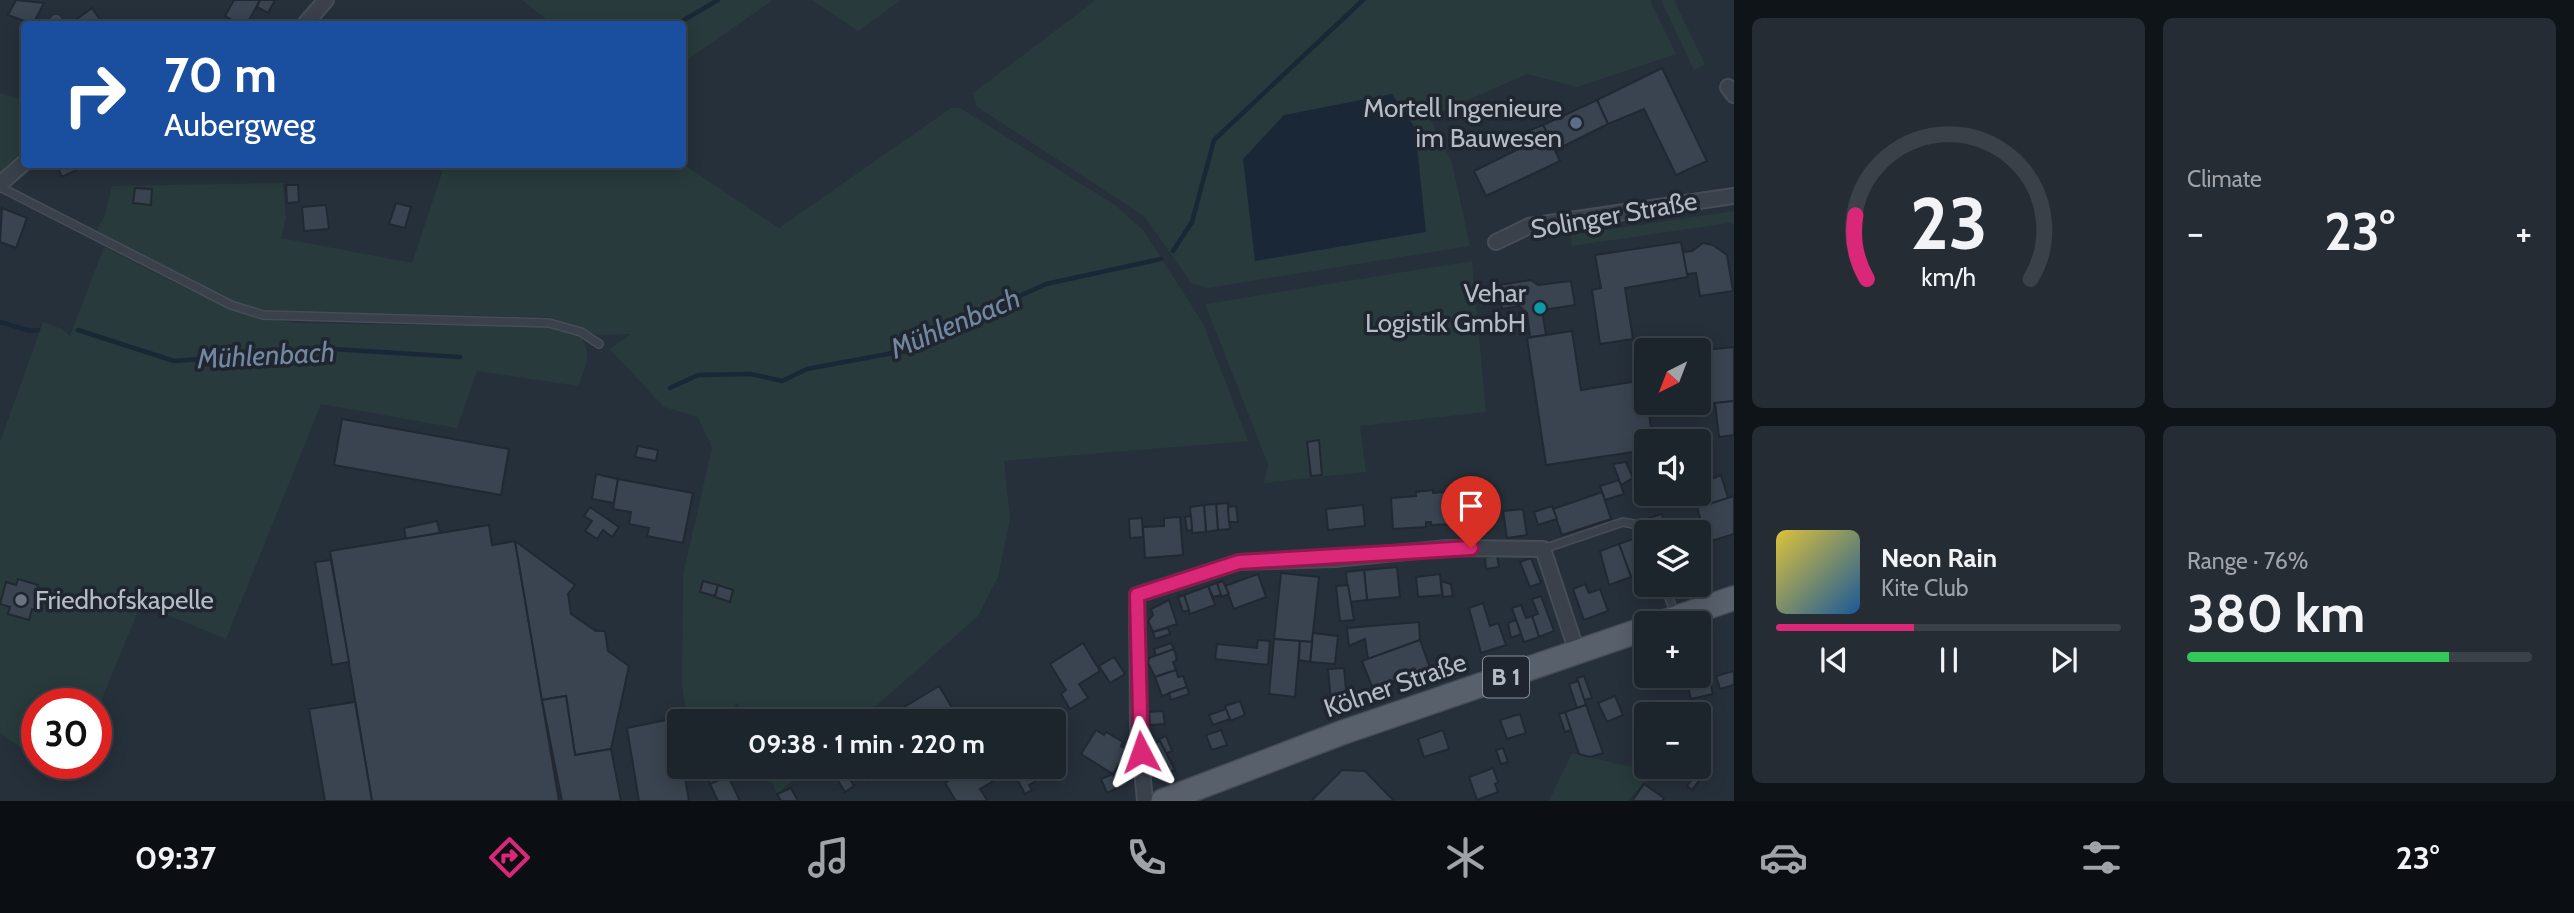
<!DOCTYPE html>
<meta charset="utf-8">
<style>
body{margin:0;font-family:Cabin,sans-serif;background:#252c34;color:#f1f3f6;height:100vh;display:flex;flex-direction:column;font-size:26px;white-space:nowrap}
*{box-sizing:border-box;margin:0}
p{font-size:23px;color:#a0a4a9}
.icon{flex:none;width:38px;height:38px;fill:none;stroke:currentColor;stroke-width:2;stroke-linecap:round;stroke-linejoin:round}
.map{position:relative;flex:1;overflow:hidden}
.side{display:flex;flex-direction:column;gap:18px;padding:18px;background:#0f1418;width:840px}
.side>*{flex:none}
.top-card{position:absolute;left:21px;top:21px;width:665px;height:147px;border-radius:7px;box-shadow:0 4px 18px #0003,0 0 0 2px #3a4148;background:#1a4fa0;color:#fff;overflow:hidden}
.needle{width:46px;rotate:222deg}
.tools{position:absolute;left:1634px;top:338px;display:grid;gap:14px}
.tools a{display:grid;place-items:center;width:77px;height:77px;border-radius:7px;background:#1c242c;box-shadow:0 4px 18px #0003,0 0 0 2px #3a4148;font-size:35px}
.speed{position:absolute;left:21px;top:688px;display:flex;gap:14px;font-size:35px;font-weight:700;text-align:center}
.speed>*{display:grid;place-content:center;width:91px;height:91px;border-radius:50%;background:#1c242c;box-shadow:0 4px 18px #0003,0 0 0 2px #3a4148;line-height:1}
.speed .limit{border:10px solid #d22;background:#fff;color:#111}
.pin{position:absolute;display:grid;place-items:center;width:60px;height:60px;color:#fff;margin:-72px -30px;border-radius:50% 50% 50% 0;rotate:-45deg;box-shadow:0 0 7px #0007}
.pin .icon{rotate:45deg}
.me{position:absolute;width:77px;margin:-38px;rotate:356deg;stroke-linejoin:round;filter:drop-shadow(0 0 5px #0008)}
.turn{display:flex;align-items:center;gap:24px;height:147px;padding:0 28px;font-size:32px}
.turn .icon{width:91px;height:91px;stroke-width:2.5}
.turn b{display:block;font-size:49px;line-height:60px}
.big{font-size:52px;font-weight:700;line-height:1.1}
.side .card{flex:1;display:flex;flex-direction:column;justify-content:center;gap:10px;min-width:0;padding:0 24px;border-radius:10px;background:#252c34}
.side .dial{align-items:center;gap:0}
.dial svg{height:182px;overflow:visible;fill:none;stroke:#3a4148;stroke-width:7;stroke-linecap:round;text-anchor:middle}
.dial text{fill:#f1f3f6;stroke:none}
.song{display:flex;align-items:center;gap:21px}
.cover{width:84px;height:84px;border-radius:10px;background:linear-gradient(135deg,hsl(50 70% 55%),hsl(210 70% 35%))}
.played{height:7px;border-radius:4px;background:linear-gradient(90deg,#db2777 40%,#3a4148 40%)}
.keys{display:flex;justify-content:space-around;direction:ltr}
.heat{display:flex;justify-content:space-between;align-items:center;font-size:38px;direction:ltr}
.charge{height:10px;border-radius:5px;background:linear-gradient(90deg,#34c759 76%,#3a4148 0)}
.side .tiles{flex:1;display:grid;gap:18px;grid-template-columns:repeat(2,1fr)}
.trip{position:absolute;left:667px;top:709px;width:399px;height:70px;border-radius:7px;background:#1c242c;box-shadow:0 4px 18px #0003,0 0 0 2px #3a4148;font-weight:700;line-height:70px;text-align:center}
.tabs{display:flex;height:112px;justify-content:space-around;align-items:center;background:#0b0e12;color:#a0a4a9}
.tabs .icon{width:49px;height:49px}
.tabs .selected{color:#db2777}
.tabs b{font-size:32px;color:#f1f3f6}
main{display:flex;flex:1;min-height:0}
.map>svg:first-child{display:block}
</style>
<main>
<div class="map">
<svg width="1734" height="801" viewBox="0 0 1734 801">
<rect width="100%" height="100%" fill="#26303a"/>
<!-- green -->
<g fill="#283a3b">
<path d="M522,0H773L683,63L682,24H552Z"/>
<path d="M812,0H901L858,31Z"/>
<path d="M1096,0H1650L1676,54L1577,87L1527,74L1429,117L1452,163L1470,246L1207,288L1191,283L1145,217L976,106L973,93Z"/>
<path d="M1661,0H1674L1705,65L1694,70Z"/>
<path d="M0,93L24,101V151L0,173Z"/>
<path d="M951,108H960L1115,205L1143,230L1203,323L1248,441L1004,461L1010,519L998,577L978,616L859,721H745L737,703L724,721H687L682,685L683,575L712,448L698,417L664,407L610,349L631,334L598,335L546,317L261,311L232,300L95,233L105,215L112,186L283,183L286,217L281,238L412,263L445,164H683L779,228Z"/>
<path d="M1734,211V225L1729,223L1572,246L1571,235Z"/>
<path d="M104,247C167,278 224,313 295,323L548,327L580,336C593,355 586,366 578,386L477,371L457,428L321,404L226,639L141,604L96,713V704H37V759L0,733V442L43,322L62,329L70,336Z"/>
<path d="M1472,261L1486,412L1360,426L1366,472L1264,483L1268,464L1205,304Z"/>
<path d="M1572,753L1653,772L1628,801H1549Z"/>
<path d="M765,767H809L777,794Z"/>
</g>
<!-- water -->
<path fill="#1a2737" d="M1392,94L1415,128L1426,232L1255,261L1243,159L1284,115Z"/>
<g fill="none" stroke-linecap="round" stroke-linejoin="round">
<!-- stream -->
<g stroke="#1a2737" stroke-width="4.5">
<path d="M677,24L718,0"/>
<path d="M1173,251L1192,222L1214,140L1363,0"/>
<path d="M0,322L30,331L38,330"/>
<path d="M78,330L174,361L333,349L460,357"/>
<path d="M670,388L698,375L751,374L782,381L807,369L898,352L1046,284L1161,259"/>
</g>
</g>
<!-- building -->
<g fill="#394450" stroke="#212832" stroke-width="2">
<path d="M16,0L44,3L33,24L8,15Z"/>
<path d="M234,0H260L247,24H239L225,16Z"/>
<path d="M260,0H275L268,13L257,7Z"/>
<path d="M92,8L103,24H70Z"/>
<path d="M1662,68L1707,161L1676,175L1644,109L1608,124L1597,100Z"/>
<path d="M1597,100L1608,124L1556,150L1543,125Z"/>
<path d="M1543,125L1560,161L1486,196L1474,171L1525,146L1520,134Z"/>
<path d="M56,164H89L62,177Z"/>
<path d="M286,185H298L299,202L287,203Z"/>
<path d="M135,188L152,189L151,205L133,203Z"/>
<path d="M396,203L411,207L405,228L389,224Z"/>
<path d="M326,205L329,229L304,231L302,207Z"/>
<path d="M2,208L27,218L16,248L0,242Z"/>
<path d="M1681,242L1688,277L1625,288L1633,339L1600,344L1592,290L1601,288L1595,255Z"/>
<path d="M1703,243L1713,245L1727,255L1733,291L1700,296L1696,273L1687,274L1683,252L1692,251Z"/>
<path d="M1531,280L1538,285L1571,281L1575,305L1542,310L1546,335L1530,337L1527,313L1519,306L1502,309L1499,285Z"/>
<path d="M1572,331L1581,390L1644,380L1653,441H1647V450L1546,465L1527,338Z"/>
<path d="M1734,347V401L1711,404L1705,350Z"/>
<path d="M1734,401V435L1719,437L1715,403Z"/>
<path d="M342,419L509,449L501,495L334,465Z"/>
<path d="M1705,428L1707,449L1699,450V441H1666L1665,431Z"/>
<path d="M1319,440L1322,475L1311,476L1307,442Z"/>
<path d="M638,446L658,450L656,461L635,457Z"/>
<path d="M1626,462L1633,478L1621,485L1613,464Z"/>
<path d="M596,474L618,479L614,503L592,499Z"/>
<path d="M1721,475L1728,498L1701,507L1697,494L1699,484Z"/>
<path d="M618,479L693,493L683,543L647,536L649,528L629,524L631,512L613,509Z"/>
<path d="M1619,480L1624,494L1605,500L1600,486Z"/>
<path d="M1433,490V493L1445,492L1446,504L1451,503L1452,524L1431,525V522H1426V527L1393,529L1391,498L1416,496V492Z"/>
<path d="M1602,492L1611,519L1562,535L1553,509Z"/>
<path d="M1734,496V534L1708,542L1697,508Z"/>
<path d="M1228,503L1230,529L1218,530L1216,504Z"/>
<path d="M1216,504L1218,530L1206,532L1204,505Z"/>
<path d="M1204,505L1206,532L1192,533L1190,507Z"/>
<path d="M1363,505L1365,526L1328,530L1326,509Z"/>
<path d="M1236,506L1238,522H1229L1228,507Z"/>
<path d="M1552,506L1557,519L1538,525L1534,512Z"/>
<path d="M590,507L619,527L612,537L603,530L597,539L585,531L592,521L584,516Z"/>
<path d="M1468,508L1469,527L1452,528L1451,509Z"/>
<path d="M1523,509L1527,535L1507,538L1503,511Z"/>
<path d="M1662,514L1664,522L1651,526L1649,518Z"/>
<path d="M1191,516L1192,530L1187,531L1185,517Z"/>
<path d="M1180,517L1183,555L1145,558L1143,527L1164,526V518Z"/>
<path d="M1142,518L1143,537L1130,538L1129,519Z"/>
<path d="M437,521L440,533L406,539L404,528Z"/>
<path d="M489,525L492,545L515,541L559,801H372L330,551Z"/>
<path d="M1638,537L1647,561V571L1631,577L1619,544Z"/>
<path d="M515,541L575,585L568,594L571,614L596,631H605L608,651L629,666L611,749L575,755L566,696L542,700Z"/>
<path d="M1619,544L1631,577L1609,585L1600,551Z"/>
<path d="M1497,556L1499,567L1486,569L1485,557Z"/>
<path d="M1531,558L1541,583L1530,587L1520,562Z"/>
<path d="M331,560L349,662L332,665L315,562Z"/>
<path d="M1397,567L1400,597L1367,600L1364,570Z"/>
<path d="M1364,570L1367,600L1349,602L1346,572Z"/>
<path d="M1281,573L1319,577L1312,642L1274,639Z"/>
<path d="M1258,574L1266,597L1234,609L1225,586Z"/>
<path d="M1440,574L1442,595L1418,597L1416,577Z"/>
<path d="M18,579L38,585L36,595L42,596L38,611L32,609L29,620L8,614L10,607L0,604L6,582L16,585Z"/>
<path d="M703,581L718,585L715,596L700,592Z"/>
<path d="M1223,581L1229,594L1221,597L1217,583Z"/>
<path d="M1441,581L1451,584L1453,596L1443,597Z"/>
<path d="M1217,583L1221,595L1213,597L1208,586Z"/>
<path d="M1585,584L1589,593L1600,589L1608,611L1584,620L1573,589Z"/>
<path d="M718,585L733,590L730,602L715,597Z"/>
<path d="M1348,585L1354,620L1340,621L1336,586Z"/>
<path d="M1208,586L1215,605L1190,614L1184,595Z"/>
<path d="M1184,595L1189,610L1183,612L1178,597Z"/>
<path d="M1541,596L1554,631L1539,637L1532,616L1538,614L1532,599Z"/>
<path d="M1169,600L1177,624L1153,632L1148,621L1153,615L1151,609Z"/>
<path d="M1483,603L1490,626L1498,623L1506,645L1481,653L1469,608Z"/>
<path d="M1521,605L1526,618L1532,616L1539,637L1524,642L1512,608Z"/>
<path d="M1516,620L1521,634L1511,638L1508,623Z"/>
<path d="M1419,622L1420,640L1368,659L1365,639L1349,646L1347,628Z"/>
<path d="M1168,628L1170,634L1155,639L1153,632Z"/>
<path d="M1313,633L1338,636L1335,664L1310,662Z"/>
<path d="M1274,639L1300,641L1295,697L1269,694Z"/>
<path d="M1258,640L1270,641L1268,665L1215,659L1217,644L1257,648Z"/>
<path d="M1420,640L1430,668L1373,689L1362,661Z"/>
<path d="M1300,641L1312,642L1310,662L1299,660Z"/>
<path d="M1083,643L1100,671L1079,684L1088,698L1070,709L1061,694L1066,690L1050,664Z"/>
<path d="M1171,643L1174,649L1156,656L1154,649Z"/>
<path d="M1174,649L1177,660L1173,662L1176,670L1155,677L1148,663L1149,658Z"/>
<path d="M1114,657L1125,674L1110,683L1099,666Z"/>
<path d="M1344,668L1347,700L1331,702L1328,669Z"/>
<path d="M1176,670L1178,677L1183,676L1187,687L1162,696L1155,677Z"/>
<path d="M1734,671V685L1720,689L1716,676Z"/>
<path d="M1708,674L1713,694L1691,699L1686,680Z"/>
<path d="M1584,676L1592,698L1584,700L1577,678Z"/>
<path d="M1578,681L1586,705L1577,708L1569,684Z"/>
<path d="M939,686L960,721H881Z"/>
<path d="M1187,687L1189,694L1171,700L1169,693Z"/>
<path d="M566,696L575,755L611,749L621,801H562L542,700Z"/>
<path d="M1615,696L1623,715L1607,722L1598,703Z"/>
<path d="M1240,701L1245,715L1230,721L1225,706Z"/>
<path d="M355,702L372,801H325L309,709Z"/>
<path d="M1586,705L1603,753L1590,757L1579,754L1565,712Z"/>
<path d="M1226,709L1230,719L1213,725L1209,715Z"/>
<path d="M1163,711L1165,724L1150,725L1149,712Z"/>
<path d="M1565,712L1571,730L1565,732L1559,714Z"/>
<path d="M1000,713L1005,721H989L988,719Z"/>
<path d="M1520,714L1526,733L1507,739L1500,720Z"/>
<path d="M676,718L679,766H683L689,801H639L627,728Z"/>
<path d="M1096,730L1104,735L1106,732L1123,742L1121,746L1128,750L1113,774L1081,754Z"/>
<path d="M1221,730L1227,745L1212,750L1206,735Z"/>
<path d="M1443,730L1449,749L1424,757L1418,739Z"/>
<path d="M1166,736L1172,751L1165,754L1159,739Z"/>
<path d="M1160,741L1175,770L1158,777L1146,747Z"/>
<path d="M1503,748L1508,762L1501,764L1496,750Z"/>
<path d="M702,766H731L734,773L710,784Z"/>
<path d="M842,766L854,786L845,792L830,768Z"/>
<path d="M860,766H893L869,781Z"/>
<path d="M973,766H987L995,780L980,789L988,801H956L945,783Z"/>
<path d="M1493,768L1498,782L1495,784L1498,792L1477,800L1469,777Z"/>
<path d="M1037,770L1041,778L1029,785L1032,790L1025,794L1018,781Z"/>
<path d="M1342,770L1365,771L1394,801H1311Z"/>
<path d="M1113,774L1119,787L1107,793L1101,779Z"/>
<path d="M1695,775L1700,779L1692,790L1687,786Z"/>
<path d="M728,776L740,801H718L710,784Z"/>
<path d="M1644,784L1664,798L1662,801H1632Z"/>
<path d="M791,788L798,801H781L777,794Z"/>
</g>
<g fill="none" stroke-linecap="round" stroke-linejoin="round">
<defs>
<g id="service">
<path d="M56,20L58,24"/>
<path d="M0,187L231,305L263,315L549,323L581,332L599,344"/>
<path d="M1543,549L1623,522L1638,525L1647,539"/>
<path d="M1664,584L1675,614"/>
</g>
<g id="minor">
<path d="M305,24L326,0"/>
<path d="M1728,87L1734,95"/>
<path d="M0,184L24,163"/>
<path d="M1496,242L1529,226L1734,196"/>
<path d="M1145,801L1138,727L1137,595L1239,562L1335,559L1447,548L1543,549L1577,652"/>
</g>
<g id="primary">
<path d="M1661,623L1734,598"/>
<path d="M1163,801L1341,733L1647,628"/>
</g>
</defs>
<!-- service casing -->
<use href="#service" stroke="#464d57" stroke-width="10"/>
<!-- minor casing -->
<use href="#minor" stroke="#464d57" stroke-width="18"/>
<!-- primary casing -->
<use href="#primary" stroke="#464d57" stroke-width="26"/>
<!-- service -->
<use href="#service" stroke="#3a414b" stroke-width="7"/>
<!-- minor -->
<use href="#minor" stroke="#3a414b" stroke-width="14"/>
<!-- primary -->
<use href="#primary" stroke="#58606b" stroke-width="23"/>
</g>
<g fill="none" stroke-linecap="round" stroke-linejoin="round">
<defs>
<path id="route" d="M1141,752L1137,595L1239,562L1471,548"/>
</defs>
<!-- route casing -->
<use href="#route" stroke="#8e194d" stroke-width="18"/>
<!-- route -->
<use href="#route" stroke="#db2777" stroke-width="12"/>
</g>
<!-- markers -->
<circle fill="#5c6f8a" stroke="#1f2630" stroke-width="2.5" cx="1576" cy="123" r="7"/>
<circle fill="#0f9aa8" stroke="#1f2630" stroke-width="2.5" cx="1540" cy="308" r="7"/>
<circle fill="#6b7280" stroke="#1f2630" stroke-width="2.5" cx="21" cy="600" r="7"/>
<g text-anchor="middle" stroke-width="7" stroke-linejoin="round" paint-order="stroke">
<!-- shield labels -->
<rect fill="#1f2630" stroke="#888f99" stroke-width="2" x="1483" y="656.5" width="46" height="41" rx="5"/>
<g font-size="24" font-weight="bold" fill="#b5bcc6">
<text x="1506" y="685">B 1</text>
</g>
<!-- poi labels -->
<g font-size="26" fill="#b5bcc6" stroke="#1f2630" text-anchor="end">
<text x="1562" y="117">Mortell Ingenieure<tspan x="1562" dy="30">im Bauwesen</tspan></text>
<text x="1526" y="302">Vehar<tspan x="1526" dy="30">Logistik GmbH</tspan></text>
<text x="35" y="609" text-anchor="start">Friedhofskapelle</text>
</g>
<!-- street labels -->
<g font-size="26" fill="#b5bcc6" stroke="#1f2630">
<text transform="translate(1614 215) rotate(-10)" y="9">Solinger Straße</text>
<text transform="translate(1395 685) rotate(-19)" y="9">Kölner Straße</text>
</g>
<!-- water labels -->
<g font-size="28" font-style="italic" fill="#7288a1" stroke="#1f2630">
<text transform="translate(955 323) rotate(-23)" y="10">Mühlenbach</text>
<text transform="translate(266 355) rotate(-3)" y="10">Mühlenbach</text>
</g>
</g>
</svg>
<div class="tools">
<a><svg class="needle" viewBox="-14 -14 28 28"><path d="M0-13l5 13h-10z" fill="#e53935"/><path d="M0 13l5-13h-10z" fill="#a0a4a9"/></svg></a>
<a><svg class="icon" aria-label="sound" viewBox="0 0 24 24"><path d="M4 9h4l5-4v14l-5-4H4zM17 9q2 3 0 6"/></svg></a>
<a><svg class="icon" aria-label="layers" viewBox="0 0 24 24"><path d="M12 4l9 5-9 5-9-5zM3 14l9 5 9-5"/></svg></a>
<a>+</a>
<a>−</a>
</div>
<div class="speed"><div class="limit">30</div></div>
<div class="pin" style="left:1471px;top:548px;background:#d93025"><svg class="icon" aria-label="arrive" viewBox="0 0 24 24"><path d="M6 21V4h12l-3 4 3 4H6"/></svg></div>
<svg class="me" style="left:1141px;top:752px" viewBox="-20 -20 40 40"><path d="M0-17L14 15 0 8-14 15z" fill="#db2777" stroke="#fff" stroke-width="4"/></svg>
<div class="trip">09:38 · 1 min · 220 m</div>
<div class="top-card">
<div class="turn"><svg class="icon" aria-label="right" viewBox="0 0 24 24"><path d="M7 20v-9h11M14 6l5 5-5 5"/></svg><div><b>70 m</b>Aubergweg</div></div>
</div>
</div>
<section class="side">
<div class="tiles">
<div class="card dial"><svg viewBox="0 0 100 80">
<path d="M14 69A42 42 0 1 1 86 69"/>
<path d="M14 69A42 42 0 0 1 9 41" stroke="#db2777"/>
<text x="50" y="56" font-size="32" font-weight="700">23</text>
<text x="50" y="72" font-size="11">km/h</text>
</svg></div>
<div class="card"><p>Climate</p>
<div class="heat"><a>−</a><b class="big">23°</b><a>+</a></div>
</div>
<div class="card">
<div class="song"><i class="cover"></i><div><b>Neon Rain</b><p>Kite Club</p></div></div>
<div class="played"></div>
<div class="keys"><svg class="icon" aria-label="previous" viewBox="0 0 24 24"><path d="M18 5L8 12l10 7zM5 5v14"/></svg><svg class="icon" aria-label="pause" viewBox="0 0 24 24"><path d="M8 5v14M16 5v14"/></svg><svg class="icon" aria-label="next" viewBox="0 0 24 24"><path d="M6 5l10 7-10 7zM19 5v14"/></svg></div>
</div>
<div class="card"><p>Range · 76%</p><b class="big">380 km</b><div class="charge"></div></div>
</div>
</section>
</main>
<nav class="tabs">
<b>09:37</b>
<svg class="icon selected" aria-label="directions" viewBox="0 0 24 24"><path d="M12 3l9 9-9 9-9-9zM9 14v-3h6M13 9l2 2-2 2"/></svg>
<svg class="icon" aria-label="music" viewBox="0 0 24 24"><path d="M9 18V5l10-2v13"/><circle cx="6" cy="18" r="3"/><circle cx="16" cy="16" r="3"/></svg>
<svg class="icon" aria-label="phone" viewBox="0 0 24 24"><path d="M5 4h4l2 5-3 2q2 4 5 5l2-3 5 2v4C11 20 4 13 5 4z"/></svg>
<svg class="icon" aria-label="climate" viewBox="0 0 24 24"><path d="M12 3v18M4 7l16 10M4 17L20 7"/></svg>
<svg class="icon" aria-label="car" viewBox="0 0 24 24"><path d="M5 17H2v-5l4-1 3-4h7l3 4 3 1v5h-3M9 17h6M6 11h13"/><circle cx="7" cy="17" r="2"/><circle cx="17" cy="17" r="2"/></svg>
<svg class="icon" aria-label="filters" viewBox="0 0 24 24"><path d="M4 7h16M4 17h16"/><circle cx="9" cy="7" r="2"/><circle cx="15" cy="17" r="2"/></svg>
<b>23°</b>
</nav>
